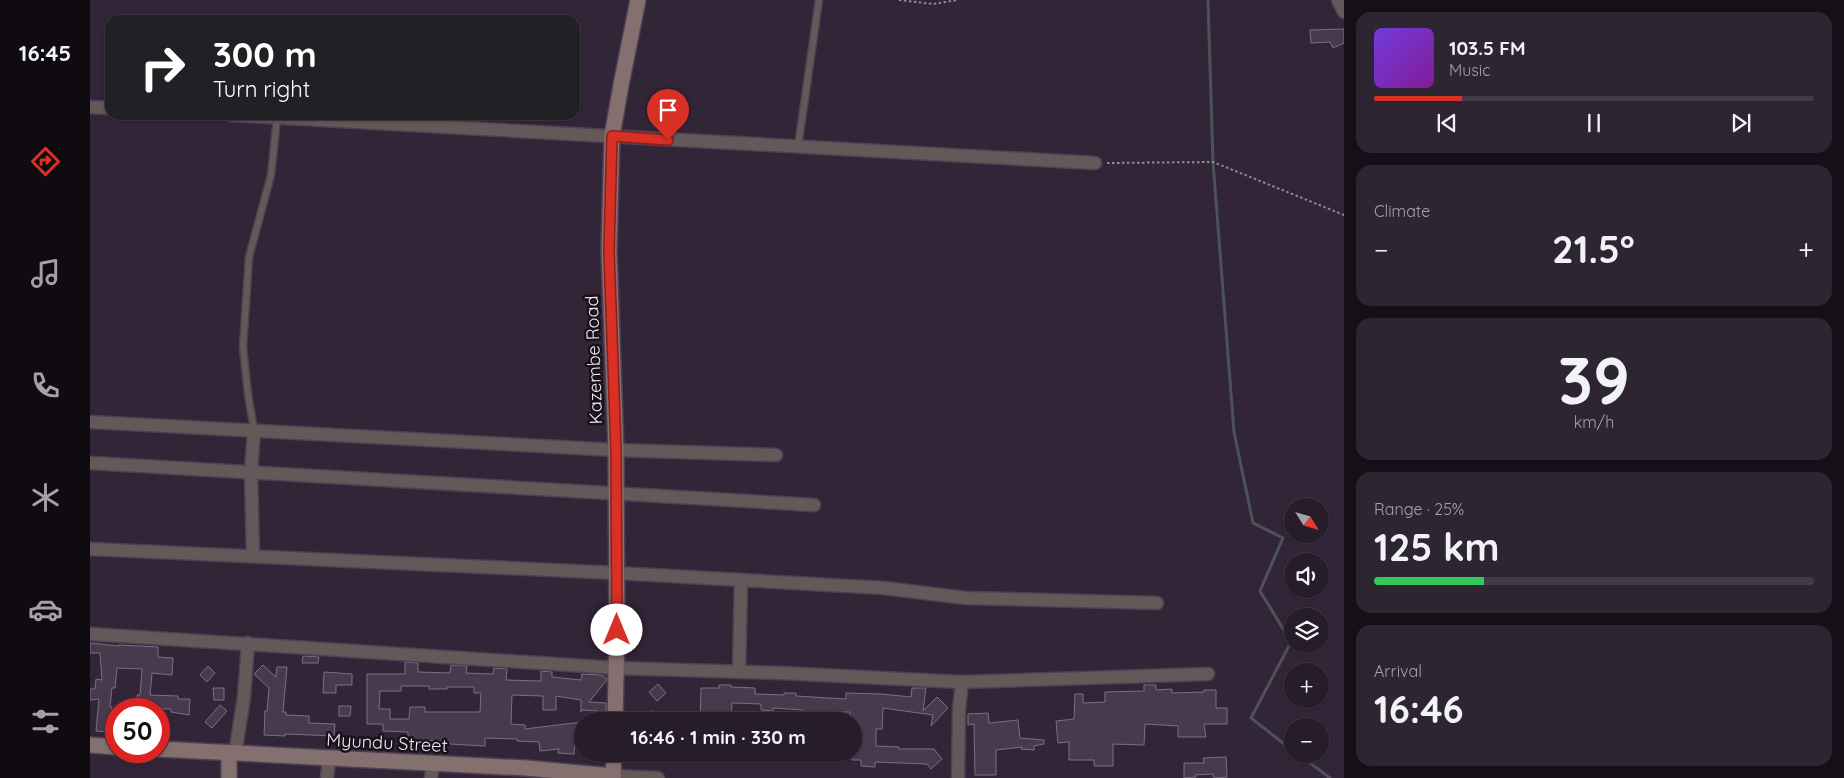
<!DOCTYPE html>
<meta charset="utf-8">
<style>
body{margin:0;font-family:Quicksand,sans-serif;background:#2e2532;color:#f1f3f6;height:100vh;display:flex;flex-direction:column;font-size:19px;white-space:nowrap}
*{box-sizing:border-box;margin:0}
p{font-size:16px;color:#a4a1a8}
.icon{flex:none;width:28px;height:28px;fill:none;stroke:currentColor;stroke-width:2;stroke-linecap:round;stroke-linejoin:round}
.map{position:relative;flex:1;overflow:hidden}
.panel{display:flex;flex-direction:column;gap:12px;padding:12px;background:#150f17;width:500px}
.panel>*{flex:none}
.hud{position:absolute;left:15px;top:15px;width:475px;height:105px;border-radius:15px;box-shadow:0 1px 4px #0004,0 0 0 1px #423a47;background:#202124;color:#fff;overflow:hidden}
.needle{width:32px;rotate:127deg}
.tools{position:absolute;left:1194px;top:498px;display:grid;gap:10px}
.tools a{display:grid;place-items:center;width:45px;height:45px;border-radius:50%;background:#261c2a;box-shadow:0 1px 4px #0004,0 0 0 1px #423a47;font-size:25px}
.speed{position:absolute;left:15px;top:698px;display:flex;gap:10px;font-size:25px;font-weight:700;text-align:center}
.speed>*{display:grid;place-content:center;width:65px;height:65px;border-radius:50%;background:#261c2a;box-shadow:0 1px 4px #0004,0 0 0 1px #423a47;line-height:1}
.speed .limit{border:8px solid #d22;background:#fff;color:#111}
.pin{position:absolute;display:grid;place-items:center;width:42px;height:42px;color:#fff;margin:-51px -21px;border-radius:50% 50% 50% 0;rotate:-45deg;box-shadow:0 0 5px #0007}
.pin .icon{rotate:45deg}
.me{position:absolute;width:55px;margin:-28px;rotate:0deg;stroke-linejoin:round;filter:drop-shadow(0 0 4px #0008)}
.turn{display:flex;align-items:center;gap:18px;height:105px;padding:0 25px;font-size:22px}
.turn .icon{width:65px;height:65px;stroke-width:2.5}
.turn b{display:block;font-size:35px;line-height:42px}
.big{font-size:38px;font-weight:700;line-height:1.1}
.panel .tile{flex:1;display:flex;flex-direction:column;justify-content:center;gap:8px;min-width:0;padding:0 18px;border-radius:15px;background:#2e2532}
.panel .dial{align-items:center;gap:0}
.dial b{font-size:65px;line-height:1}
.song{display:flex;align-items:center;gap:15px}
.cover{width:60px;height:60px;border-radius:8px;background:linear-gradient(135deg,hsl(260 70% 55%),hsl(290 70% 35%))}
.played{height:5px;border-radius:2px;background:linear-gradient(90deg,#d93025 20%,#423a47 20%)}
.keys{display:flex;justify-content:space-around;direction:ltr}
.heat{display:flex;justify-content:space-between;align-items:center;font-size:28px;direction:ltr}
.charge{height:8px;border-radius:4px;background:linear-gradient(90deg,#34c759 25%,#423a47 0)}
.trip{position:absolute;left:484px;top:712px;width:288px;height:50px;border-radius:25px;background:#261c2a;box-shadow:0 1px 4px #0004,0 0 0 1px #423a47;font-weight:700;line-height:50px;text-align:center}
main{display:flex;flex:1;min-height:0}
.tab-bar{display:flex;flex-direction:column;width:90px;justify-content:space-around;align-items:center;background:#0f0b11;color:#a4a1a8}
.tab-bar .icon{width:35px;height:35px}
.tab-bar .current{color:#d93025}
.tab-bar b{font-size:22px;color:#f1f3f6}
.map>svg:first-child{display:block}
</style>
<main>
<nav class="tab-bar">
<b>16:45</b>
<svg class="icon current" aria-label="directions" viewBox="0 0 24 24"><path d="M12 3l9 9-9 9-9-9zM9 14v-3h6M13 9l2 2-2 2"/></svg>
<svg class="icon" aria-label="music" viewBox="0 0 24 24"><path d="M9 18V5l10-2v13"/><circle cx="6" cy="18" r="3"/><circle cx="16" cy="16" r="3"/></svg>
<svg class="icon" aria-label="phone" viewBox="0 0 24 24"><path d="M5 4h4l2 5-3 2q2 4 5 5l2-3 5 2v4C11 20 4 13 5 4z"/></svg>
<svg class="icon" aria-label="climate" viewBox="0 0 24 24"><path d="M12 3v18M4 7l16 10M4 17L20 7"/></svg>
<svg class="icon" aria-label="car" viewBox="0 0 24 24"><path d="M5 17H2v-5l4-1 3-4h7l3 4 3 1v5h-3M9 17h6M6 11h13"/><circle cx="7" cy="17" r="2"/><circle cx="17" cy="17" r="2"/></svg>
<svg class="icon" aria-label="filters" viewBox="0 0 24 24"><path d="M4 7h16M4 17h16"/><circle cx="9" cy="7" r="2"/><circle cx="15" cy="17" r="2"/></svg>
</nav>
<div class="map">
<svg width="1254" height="778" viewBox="0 0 1254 778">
<rect width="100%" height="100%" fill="#332538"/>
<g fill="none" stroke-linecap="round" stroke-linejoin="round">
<!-- stream -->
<g stroke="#4d525a" stroke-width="3">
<path d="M1118,0L1123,162L1144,432L1163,523L1193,538L1170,591L1201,642L1161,718L1202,750"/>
<path d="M1208,754L1240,778"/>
</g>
</g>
<!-- building -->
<g fill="#48394d" stroke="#7e6e85" fill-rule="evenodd">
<path d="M1254,29V43L1243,48L1240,42L1221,43L1220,30Z"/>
<path d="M0,643L29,646V645L68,647V657L83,658L82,675L62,673L60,695L88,696V699H100L99,715L81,712V709H47V695H50L52,669L27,668L25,688H22L20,707H22L19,732L6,731L9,699L0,700V689H5L6,679L12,680L10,653H0Z"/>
<path d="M213,656L229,657L228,663H212Z"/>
<path d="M315,662L328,663V672L360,673L361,665L377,666L376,673L403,674L404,668L417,669L416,680L451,681V671L462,672V677L491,680L492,674L512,675L517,679L516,681L499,702L516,703V721H509L508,711L492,710L491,712V700L466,696V710H453V696L422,695L421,724L435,725V729L492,722V749L485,742L484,754L468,753L469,749L450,751L449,742L427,741V739L395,738V746L360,744L359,741L318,740V732L293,731V724H277V674H315ZM311,686H339V689H357V687H384V693H391L390,712H335V707H320L319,719H300V709H289L290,691H311Z"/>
<path d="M173,665L186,677L187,667H197L193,712H196V715L219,716V723L245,724L244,736L195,734V736L174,735L175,711H177L179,688L164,674Z"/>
<path d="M118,666L125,673L117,682L110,675Z"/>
<path d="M234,672L262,674V685H246V693H233Z"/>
<path d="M568,684L576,693L567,701L559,692Z"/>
<path d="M629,685H641V687L665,688V694L694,695V693H706V696L756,699V693L792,694L821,697L822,688H836L833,711L847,697L858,708L841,726L843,715L793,708L792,729H786V746L809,747V749H844L852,759L841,769L837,764L785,762V767L771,766V760H762V721H759L760,712H713V710L683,708V711L671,710V704L642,703L641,721H610L611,688H629Z"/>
<path d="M1054,685H1066V690L1082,689V693L1114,692V690H1126V708H1137V724H1114L1116,737H1088V726L1055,724L1054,745L1023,744V766H1004V760H979V742L968,743L966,721L984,719L985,694H993V703L1015,702V692L1054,691Z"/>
<path d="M123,688H134V700H124Z"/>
<path d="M130,705L137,711L122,728L115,722Z"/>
<path d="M249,706H261L260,716H249Z"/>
<path d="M560,711L572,712L571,721H560Z"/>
<path d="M898,713L899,723L928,720L930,738L954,740V744L944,746V750L931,749L932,747L906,750V775H885L884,724L878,725V714Z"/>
<path d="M1136,757L1137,777L1124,778L1123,774L1105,775L1106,777L1094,778V763H1114L1113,758Z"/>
</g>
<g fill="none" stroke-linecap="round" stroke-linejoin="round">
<defs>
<g id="lane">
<path d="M708,147L729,0"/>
<path d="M164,430L158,394L153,347L159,257L181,175L187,118"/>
</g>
<g id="street">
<path d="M1248,0L1254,12"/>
<path d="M0,107L20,108"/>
<path d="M140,115L1005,163"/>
<path d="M0,422L526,450L686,455"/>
<path d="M0,463L724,505"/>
<path d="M0,549L527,573L794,588L876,598L1067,603"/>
<path d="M163,556L161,472L164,430"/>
<path d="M0,634L526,668L692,673L872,682L1118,674"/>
<path d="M649,672L651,581"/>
<path d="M145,754L154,697L158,643"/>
<path d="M523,776L568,778"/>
<path d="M237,778L239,759"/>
<path d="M341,778L343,765"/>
<path d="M868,778L869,709L872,682"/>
</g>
<g id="secondary">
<path d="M525,721L527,630L526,450L519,251L522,136L531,85L548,0"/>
<path d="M0,745L26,747"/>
<path d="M69,749L436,768L523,776"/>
<path d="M139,778V753"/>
<path d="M523,778L524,754"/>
</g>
</defs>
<!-- lane casing -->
<use href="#lane" stroke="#4e4053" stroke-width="9"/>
<!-- street casing -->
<use href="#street" stroke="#4e4053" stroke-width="15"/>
<!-- secondary casing -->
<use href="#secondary" stroke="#4e4053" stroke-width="18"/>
<!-- path -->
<g stroke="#948999" stroke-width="2" stroke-dasharray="2.5 2.5" stroke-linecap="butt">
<path d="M809,0L843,4L868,0"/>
<path d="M1017,163L1123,162L1254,215"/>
</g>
<!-- lane -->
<use href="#lane" stroke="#655858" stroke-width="6"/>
<!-- street -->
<use href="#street" stroke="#655858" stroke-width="12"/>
<!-- secondary -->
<use href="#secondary" stroke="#857070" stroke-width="15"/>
</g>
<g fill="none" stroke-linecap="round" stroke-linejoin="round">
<defs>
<path id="route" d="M527,630L526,450L519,251L522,136L578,140"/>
</defs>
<!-- route casing -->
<use href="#route" stroke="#8d1f18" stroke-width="12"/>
<!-- route -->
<use href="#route" stroke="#d93025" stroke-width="9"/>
</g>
<g text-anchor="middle" stroke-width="5" stroke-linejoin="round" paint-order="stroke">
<!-- street labels -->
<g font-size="18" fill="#f2e9f6" stroke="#171119">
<text transform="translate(504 360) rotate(-92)" y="6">Kazembe Road</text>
<text transform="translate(297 743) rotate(3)" y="6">Myundu Street</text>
</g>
</g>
</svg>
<div class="tools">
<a><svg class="needle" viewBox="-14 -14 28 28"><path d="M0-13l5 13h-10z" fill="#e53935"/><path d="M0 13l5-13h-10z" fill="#a4a1a8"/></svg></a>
<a><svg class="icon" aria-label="sound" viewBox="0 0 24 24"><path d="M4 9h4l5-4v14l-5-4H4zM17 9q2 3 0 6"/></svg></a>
<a><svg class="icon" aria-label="layers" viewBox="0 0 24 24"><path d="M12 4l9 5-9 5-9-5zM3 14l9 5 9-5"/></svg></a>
<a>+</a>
<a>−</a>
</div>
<div class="speed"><div class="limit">50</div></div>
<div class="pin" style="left:578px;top:140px;background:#d93025"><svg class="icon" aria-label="arrive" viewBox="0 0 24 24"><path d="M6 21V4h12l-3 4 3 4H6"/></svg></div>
<svg class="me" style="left:527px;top:630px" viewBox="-20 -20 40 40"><circle r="19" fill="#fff"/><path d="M0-13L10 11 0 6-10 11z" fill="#d93025"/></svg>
<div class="trip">16:46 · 1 min · 330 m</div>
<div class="hud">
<div class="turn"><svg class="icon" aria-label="right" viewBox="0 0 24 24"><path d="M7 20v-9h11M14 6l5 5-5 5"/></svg><div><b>300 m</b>Turn right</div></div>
</div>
</div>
<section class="panel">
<div class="tile">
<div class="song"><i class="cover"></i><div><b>103.5 FM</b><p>Music</p></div></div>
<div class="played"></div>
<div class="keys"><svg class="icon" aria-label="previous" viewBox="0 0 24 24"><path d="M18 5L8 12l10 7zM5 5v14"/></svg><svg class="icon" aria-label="pause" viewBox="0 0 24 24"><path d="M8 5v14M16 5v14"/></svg><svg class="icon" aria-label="next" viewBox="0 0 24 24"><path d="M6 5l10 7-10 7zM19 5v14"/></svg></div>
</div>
<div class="tile"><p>Climate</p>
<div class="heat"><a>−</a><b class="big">21.5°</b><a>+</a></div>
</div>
<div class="tile dial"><b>39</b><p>km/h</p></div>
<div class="tile"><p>Range · 25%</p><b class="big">125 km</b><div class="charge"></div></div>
<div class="tile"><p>Arrival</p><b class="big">16:46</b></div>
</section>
</main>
